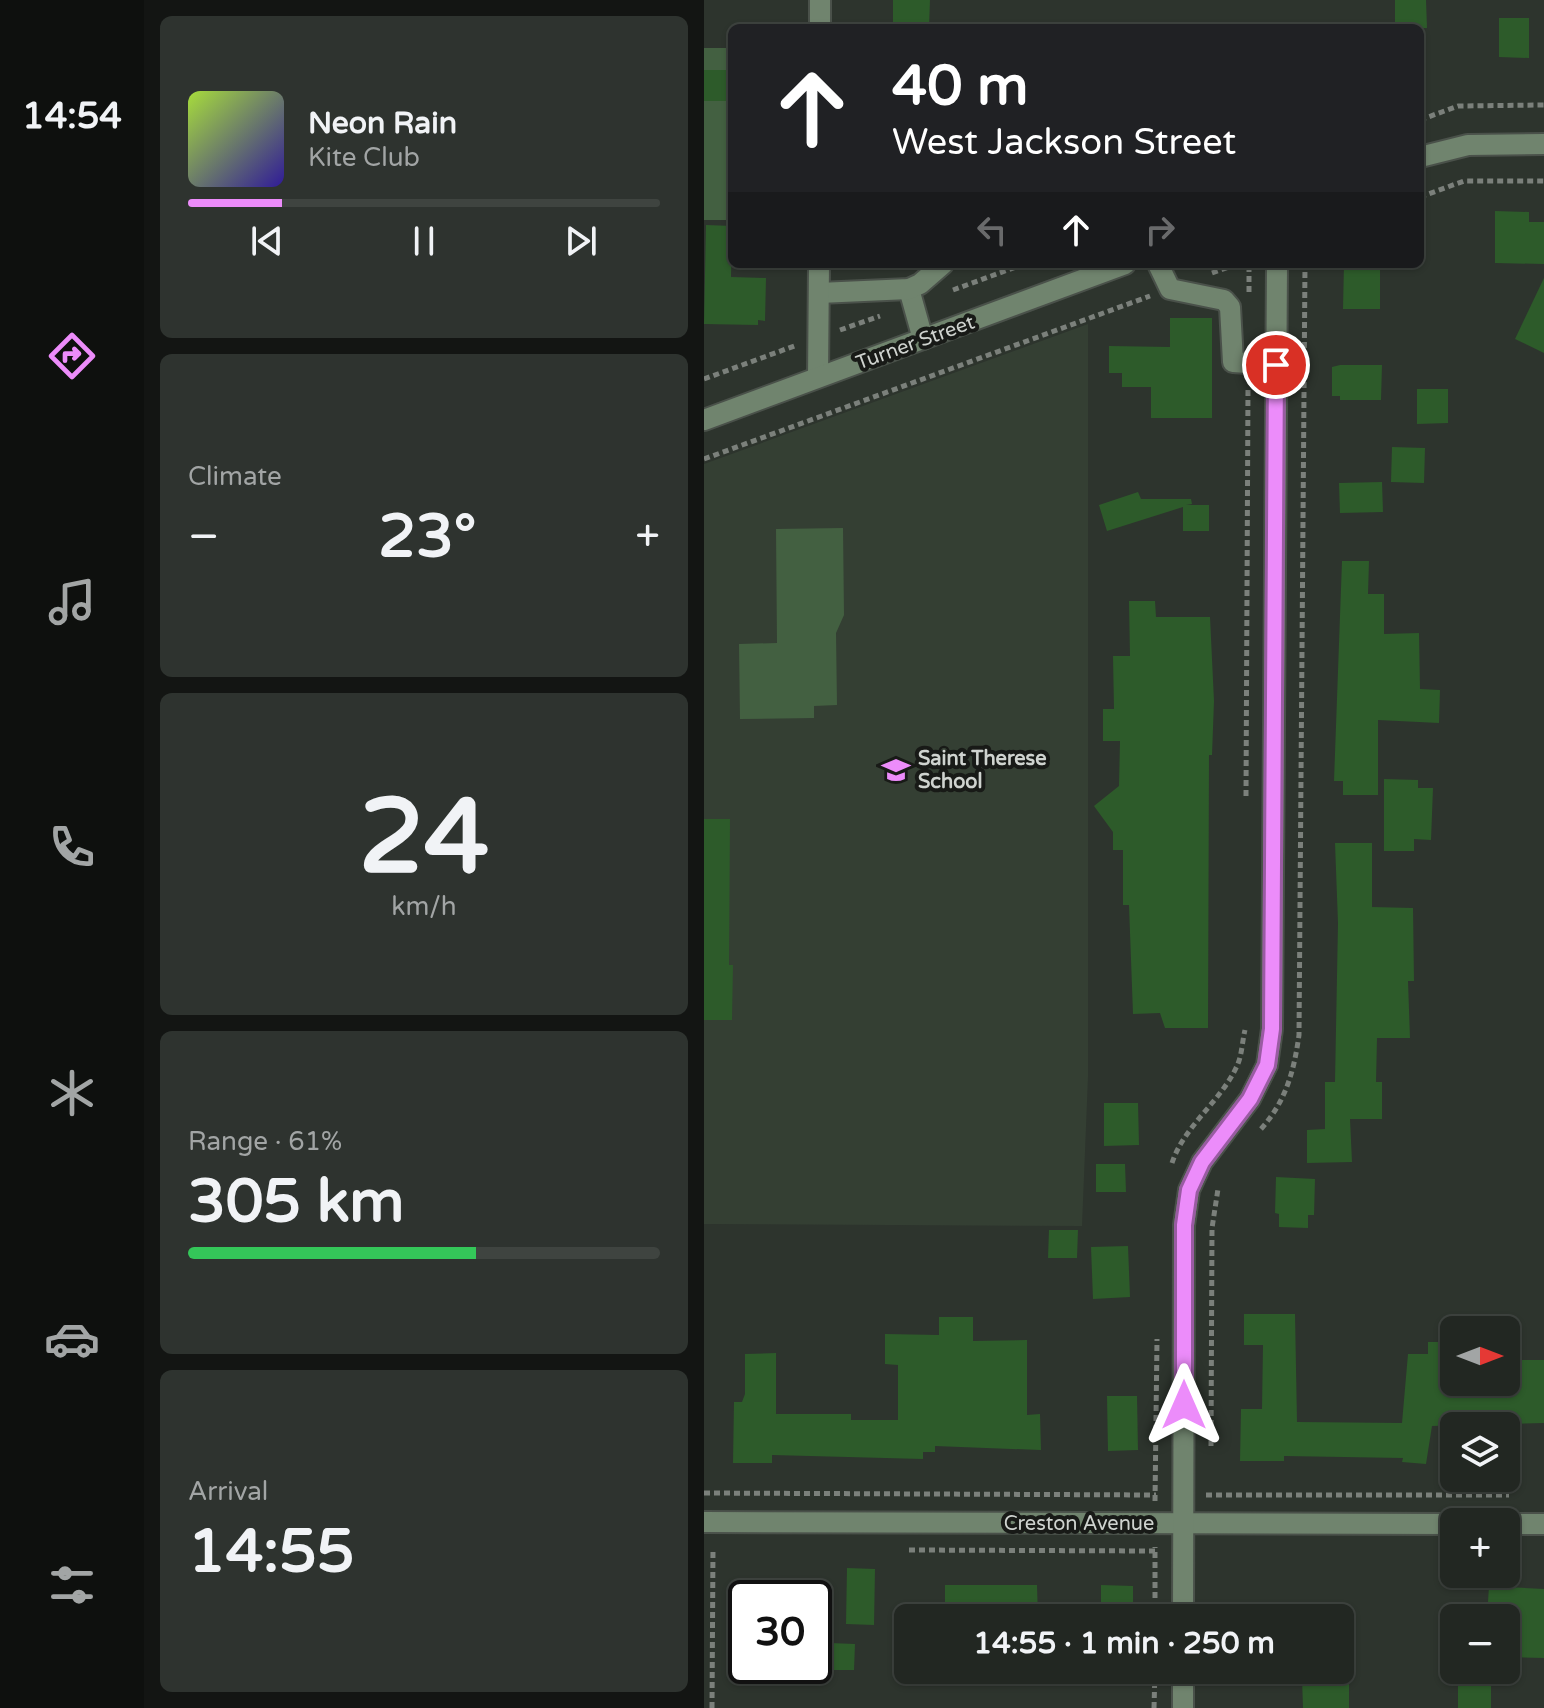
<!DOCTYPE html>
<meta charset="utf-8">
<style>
body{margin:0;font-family:"Varela Round",sans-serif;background:#2e332f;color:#f1f3f6;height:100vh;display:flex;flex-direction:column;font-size:30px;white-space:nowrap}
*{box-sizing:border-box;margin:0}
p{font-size:26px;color:#a2a5a5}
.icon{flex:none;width:44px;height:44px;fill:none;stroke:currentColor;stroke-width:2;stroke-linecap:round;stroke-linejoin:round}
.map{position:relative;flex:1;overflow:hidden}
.sheet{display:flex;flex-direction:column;gap:16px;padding:16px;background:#131513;width:560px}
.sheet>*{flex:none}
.top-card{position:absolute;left:24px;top:24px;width:696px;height:244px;border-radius:12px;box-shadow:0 2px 6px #0004,0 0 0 2px #3f4440;background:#202124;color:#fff;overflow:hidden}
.needle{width:52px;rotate:90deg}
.buttons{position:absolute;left:736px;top:1316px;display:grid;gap:16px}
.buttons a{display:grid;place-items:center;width:80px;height:80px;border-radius:12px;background:#222722;box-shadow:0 2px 6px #0004,0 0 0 2px #3f4440;font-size:40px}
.speed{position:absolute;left:24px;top:1580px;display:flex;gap:16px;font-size:40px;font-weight:700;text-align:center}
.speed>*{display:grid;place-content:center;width:104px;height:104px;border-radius:50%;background:#222722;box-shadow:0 2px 6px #0004,0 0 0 2px #3f4440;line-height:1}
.speed .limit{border:4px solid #111;border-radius:12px;background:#fff;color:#111}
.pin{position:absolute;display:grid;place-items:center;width:68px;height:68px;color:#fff;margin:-34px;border:4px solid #fff;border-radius:50%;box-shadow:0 2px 8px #0007}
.me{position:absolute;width:88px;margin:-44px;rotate:0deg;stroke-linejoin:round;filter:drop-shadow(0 0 6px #0008)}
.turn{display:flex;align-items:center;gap:28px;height:168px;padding:0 32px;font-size:36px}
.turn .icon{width:104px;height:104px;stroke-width:2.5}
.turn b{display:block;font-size:56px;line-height:68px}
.lanes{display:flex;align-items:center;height:76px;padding:0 32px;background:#0003;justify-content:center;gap:40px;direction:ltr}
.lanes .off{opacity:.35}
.big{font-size:60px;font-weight:800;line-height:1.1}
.sheet .card{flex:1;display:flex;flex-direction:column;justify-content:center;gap:12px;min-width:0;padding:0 28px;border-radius:12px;background:#2e332f}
.sheet .dial{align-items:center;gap:0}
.dial b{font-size:104px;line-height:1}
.song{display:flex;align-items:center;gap:24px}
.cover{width:96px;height:96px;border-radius:12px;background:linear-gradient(135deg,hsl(80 70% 55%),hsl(250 70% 35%))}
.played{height:8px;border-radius:4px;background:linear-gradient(90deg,#ec8cfa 20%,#3f4440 20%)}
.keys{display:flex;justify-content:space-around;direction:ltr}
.heat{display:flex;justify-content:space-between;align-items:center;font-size:44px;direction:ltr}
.charge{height:12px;border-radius:6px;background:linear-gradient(90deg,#34c759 61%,#3f4440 0)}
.trip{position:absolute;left:190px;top:1604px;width:460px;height:80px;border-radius:12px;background:#222722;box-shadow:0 2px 6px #0004,0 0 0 2px #3f4440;font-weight:800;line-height:80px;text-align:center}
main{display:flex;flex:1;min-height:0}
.tabs{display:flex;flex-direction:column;width:144px;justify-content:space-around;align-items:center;background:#0e100e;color:#a2a5a5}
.tabs .icon{width:56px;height:56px}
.tabs .on{color:#ec8cfa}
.tabs b{font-size:36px;color:#f1f3f6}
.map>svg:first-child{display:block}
</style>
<main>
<nav class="tabs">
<b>14:54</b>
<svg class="icon on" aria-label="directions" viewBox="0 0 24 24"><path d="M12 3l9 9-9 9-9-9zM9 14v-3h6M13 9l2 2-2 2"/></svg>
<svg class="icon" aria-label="music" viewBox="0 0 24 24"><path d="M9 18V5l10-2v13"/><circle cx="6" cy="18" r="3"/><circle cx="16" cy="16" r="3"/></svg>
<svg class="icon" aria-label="phone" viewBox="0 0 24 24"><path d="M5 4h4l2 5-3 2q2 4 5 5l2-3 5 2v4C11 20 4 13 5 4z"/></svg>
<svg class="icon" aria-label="climate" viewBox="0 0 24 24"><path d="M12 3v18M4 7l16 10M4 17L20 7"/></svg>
<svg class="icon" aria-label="car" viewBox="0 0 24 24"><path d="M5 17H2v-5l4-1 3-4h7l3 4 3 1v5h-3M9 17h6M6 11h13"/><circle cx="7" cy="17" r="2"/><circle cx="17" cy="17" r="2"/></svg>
<svg class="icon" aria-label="filters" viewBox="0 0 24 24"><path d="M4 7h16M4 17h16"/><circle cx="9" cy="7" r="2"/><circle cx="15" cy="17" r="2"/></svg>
</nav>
<section class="sheet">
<div class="card">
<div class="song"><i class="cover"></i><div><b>Neon Rain</b><p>Kite Club</p></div></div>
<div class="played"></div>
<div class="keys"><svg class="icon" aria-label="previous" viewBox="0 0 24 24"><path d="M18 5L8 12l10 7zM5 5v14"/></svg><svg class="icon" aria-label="pause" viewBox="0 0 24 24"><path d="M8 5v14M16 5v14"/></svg><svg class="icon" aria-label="next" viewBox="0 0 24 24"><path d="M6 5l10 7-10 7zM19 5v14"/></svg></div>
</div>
<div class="card"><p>Climate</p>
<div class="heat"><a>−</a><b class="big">23°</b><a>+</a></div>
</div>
<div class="card dial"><b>24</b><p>km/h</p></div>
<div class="card"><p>Range · 61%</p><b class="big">305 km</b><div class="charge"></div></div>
<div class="card"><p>Arrival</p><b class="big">14:55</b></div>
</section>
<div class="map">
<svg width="840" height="1708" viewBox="0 0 840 1708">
<rect width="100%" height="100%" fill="#2d342d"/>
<!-- built -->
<path fill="#343f33" d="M384,324V1077L378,1226L0,1224V464Z"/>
<!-- green -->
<g fill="#436041">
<rect x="0" y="48" width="28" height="172"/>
<path d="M139,528L140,615L132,633L133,705L110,706V718L36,719L35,644L73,643L72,529Z"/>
</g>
<!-- building -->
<g fill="#2d5b2a">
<path d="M189,0H226L225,28H189Z"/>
<path d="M691,0H722L723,28H691Z"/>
<path d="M795,18H825V58L795,57Z"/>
<rect x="0" y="70" width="28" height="31"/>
<path d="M791,211L825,212V222H840V264L791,263Z"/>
<path d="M2,225L28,226L27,277L62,278L61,321L54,320V325L0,324Z"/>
<path d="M640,264H676V309H639Z"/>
<path d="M840,278V353L811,339Z"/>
<path d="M466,318H508V418H447V387H418V373H405V346L466,347Z"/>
<path d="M636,365H678L677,400H636V396H628V367Z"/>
<path d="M713,389H744V423L713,424Z"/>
<path d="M688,447L721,448L720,483L687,482Z"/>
<path d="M678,482L679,512L636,513L635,483Z"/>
<path d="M434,492L437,499H487L488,504L482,505H505V531H479V507L403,531L395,505Z"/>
<path d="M638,561H665L664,594H680V634L715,633L716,689L736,690L735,723L674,720V795H639V781H630Z"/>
<path d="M425,601H451L452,617H506L510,701L508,755H505L504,1028H461L456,1013L429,1014L425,905H419V850H409V832L390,806L415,786L416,741H399V709H410L409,656H426Z"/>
<path d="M680,779L714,780V788H729L727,840L710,839V851H680Z"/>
<path d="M0,819H26L25,965H29L28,1020H0Z"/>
<path d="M631,843H668V907L709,908L710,981H704L706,1038H673L672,1082H678V1119H646L648,1162L603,1163V1130L621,1129V1082H631L634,923Z"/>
<path d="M400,1103H434L435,1145L400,1146Z"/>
<path d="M392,1164H421L422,1192H392Z"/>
<path d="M572,1177L611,1179L610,1215H604V1228L575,1227V1214L571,1213Z"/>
<path d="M345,1230H374L373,1258H344Z"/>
<path d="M424,1246L426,1297L389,1299L387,1247Z"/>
<path d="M540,1314H591L593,1422L698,1423L704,1354H724V1342H746L745,1382H802V1360H840V1423L728,1426L722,1464L698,1462L699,1458L580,1456V1461H536L537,1409H558L559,1345H540Z"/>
<path d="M235,1317H269V1341L323,1340V1415L336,1414L337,1450L231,1446V1452H219V1459L68,1455V1463H29L30,1402H38L41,1394V1354L72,1353V1414H147V1420H194V1365L181,1364V1334L235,1335Z"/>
<path d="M403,1396H433L434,1450L404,1451Z"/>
<path d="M143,1568L171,1569L170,1625L142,1624Z"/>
<path d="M241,1585H333L334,1618L241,1615Z"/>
<path d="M397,1585L429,1586V1618H397Z"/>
<path d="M785,1586L840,1589V1658L802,1657V1618H783Z"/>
<path d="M126,1643L151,1644L150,1670H126Z"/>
<path d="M645,1677V1708H599L598,1678Z"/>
<path d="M787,1685V1708H754V1686Z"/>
</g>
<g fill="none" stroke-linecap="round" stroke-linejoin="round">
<defs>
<g id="minor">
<path d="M116,28V0"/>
<path d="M716,157L764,145L840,144"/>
<path d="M454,264L466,289L520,300L526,307L529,362L572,365"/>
<path d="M205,289L219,339"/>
<path d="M115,293L205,289L216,284L239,264"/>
<path d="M114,377L115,264"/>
<path d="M0,420L421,264"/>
<path d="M0,1522L750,1524"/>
<path d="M802,1524H840"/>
<path d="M479,1618L480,1225L485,1190L498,1162L546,1099L563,1065L568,1029L573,264"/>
<path d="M479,1708V1670"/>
</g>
</defs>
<!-- minor casing -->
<use href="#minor" stroke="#4a514a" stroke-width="24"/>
<!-- path -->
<g stroke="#7b807b" stroke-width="5" stroke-dasharray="6 4" stroke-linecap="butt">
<path d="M716,120L754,106L840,105"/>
<path d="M716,197L760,181H840"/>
<path d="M508,273L533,264"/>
<path d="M249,290L320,264"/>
<path d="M545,292V264"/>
<path d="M136,330L176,316"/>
<path d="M0,379L93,345"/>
<path d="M0,459L446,296"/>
<path d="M542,796L544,386"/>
<path d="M557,1129C582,1101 590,1071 595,1035L601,264"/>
<path d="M468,1163C480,1126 516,1102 532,1068C538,1057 538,1042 541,1030"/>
<path d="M507,1446L508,1228L514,1189"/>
<path d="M0,1493L452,1495"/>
<path d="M502,1495H805"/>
<path d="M451,1501L453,1339"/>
<path d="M205,1550L451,1551"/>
<path d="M451,1618V1547"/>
<path d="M8,1708L9,1548"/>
<path d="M450,1708L451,1670"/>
</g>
<!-- minor -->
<use href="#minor" stroke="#70846e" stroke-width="20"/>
</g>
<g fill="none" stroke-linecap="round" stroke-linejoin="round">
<defs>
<path id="route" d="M480,1405V1225L485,1190L498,1162L546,1099L563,1065L568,1029L572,365"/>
</defs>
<!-- route casing -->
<use href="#route" stroke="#995ba2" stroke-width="20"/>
<!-- route -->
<use href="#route" stroke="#ec8cfa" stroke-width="14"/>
</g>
<!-- icons -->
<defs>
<symbol id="school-bare" viewBox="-9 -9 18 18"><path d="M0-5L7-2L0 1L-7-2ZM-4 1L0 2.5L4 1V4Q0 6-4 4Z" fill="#ec8cfa" stroke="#181a17" stroke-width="2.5" paint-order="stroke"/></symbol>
</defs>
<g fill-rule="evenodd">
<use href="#school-bare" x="172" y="750" width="40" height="40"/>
</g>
<g text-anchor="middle" stroke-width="8" stroke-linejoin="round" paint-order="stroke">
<!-- street labels -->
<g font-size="20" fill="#cfd3cf" stroke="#181a17">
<text transform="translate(211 342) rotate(-20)" y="7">Turner Street</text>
<text x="375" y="1530">Creston Avenue</text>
</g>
<!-- poi labels -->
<g font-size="20" font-weight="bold" fill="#cfd3cf" stroke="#181a17" text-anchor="start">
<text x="214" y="765">Saint Therese<tspan x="214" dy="23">School</tspan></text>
</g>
</g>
</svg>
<div class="buttons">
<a><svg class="needle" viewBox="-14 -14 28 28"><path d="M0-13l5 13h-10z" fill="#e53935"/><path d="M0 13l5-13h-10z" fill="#a2a5a5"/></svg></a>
<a><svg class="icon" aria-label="layers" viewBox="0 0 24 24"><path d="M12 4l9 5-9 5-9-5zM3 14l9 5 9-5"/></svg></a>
<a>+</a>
<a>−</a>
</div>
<div class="speed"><div class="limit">30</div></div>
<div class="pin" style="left:572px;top:365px;background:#d93025"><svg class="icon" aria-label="arrive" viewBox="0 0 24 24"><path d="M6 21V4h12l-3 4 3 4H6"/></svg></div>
<svg class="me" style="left:480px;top:1405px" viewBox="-20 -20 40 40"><path d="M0-17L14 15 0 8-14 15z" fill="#ec8cfa" stroke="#fff" stroke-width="4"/></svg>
<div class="trip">14:55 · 1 min · 250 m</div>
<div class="top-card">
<div class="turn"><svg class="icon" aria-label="ahead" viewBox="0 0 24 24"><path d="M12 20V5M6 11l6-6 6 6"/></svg><div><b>40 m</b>West Jackson Street</div></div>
<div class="lanes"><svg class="icon off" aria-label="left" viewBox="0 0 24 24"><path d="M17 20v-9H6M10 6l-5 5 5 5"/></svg><svg class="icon" aria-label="ahead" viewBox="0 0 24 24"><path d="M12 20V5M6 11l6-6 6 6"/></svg><svg class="icon off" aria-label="right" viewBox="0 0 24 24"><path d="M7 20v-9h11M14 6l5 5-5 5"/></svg></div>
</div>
</div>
</main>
